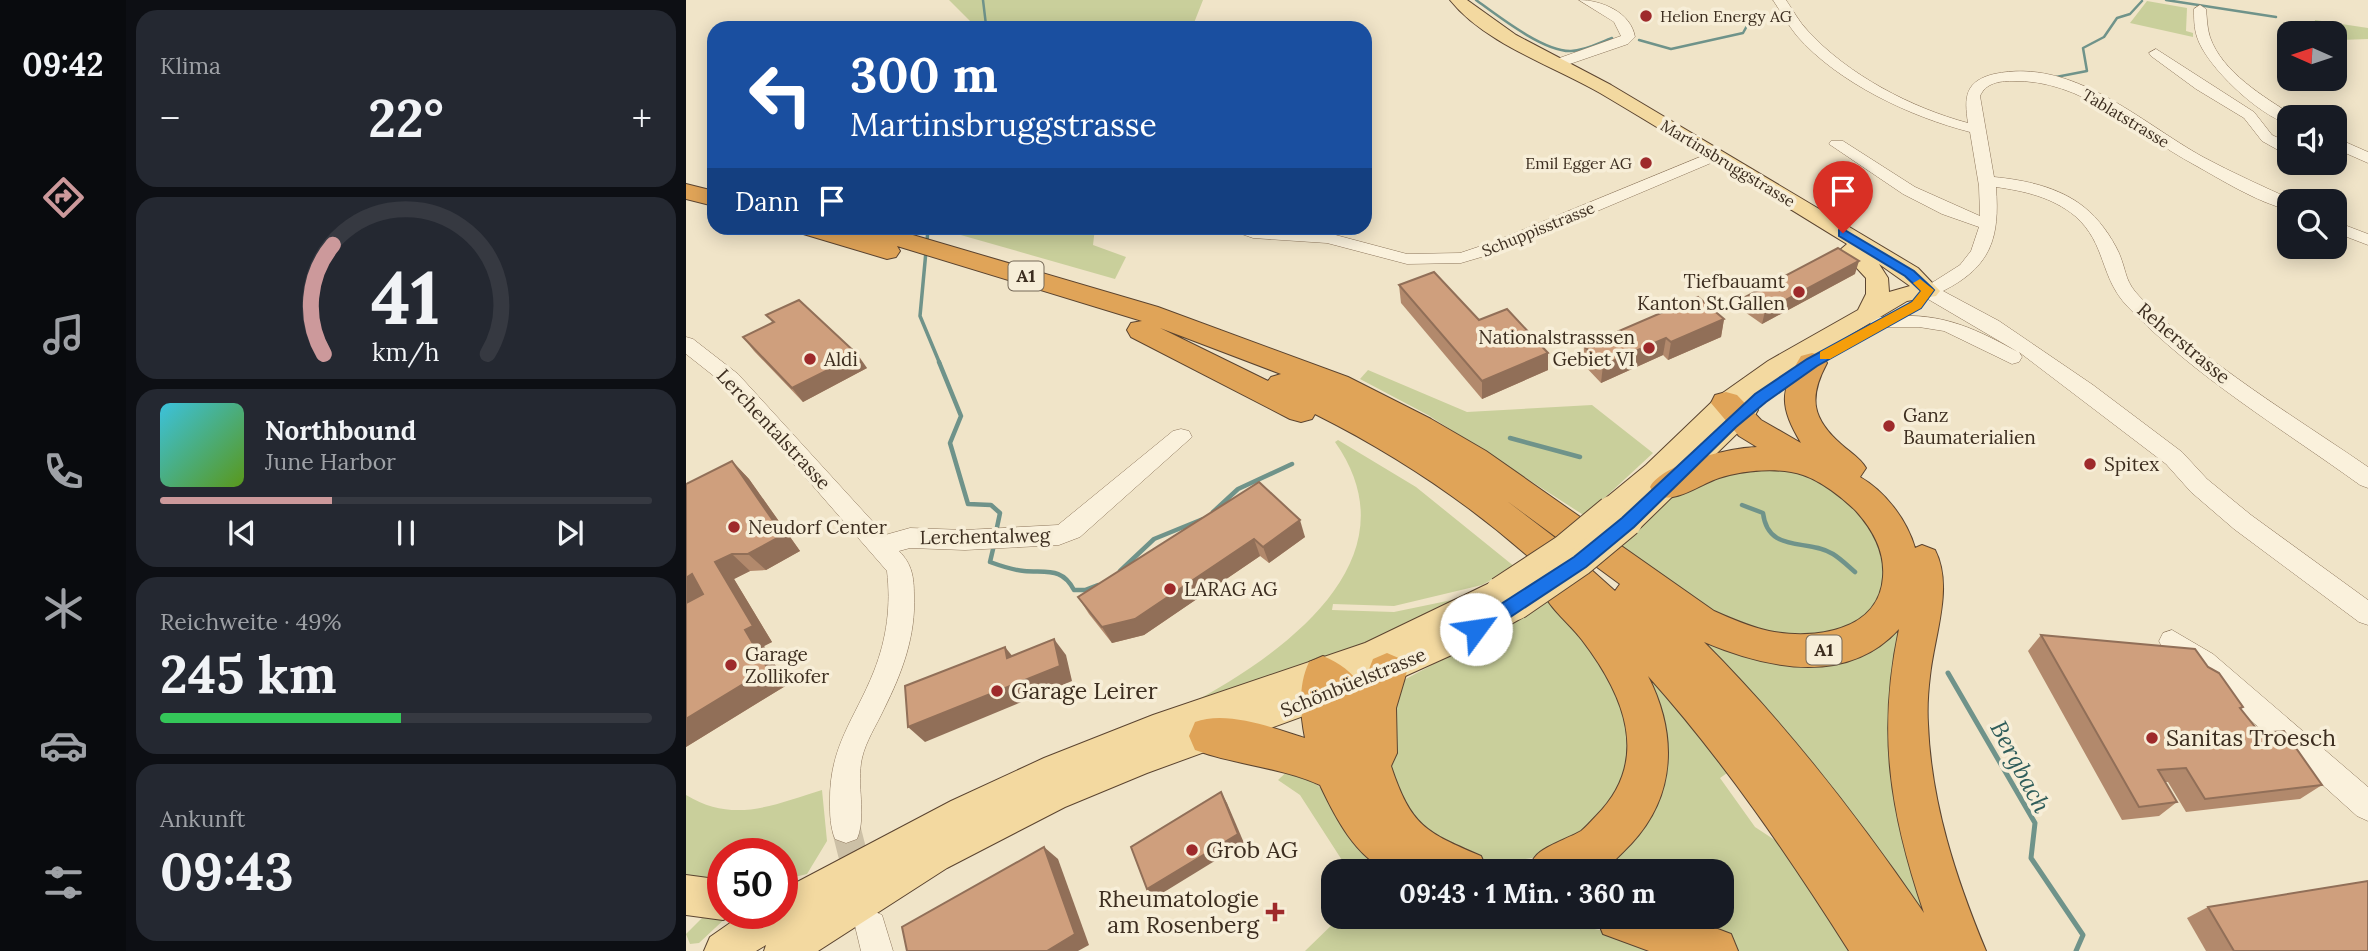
<!DOCTYPE html>
<html lang="de">
<meta charset="utf-8">
<style>
body{margin:0;font-family:Lora,serif;background:#242831;color:#f1f3f6;height:100vh;display:flex;flex-direction:column;font-size:26px;white-space:nowrap}
*{box-sizing:border-box;margin:0}
p{font-size:23px;color:#9ea1a6}
.icon{flex:none;width:38px;height:38px;fill:none;stroke:currentColor;stroke-width:2;stroke-linecap:round;stroke-linejoin:round}
.map{position:relative;flex:1;overflow:hidden}
.sheet{display:flex;flex-direction:column;gap:10px;padding:10px;background:#0d0f14;width:560px}
.sheet>*{flex:none}
.guide{position:absolute;left:21px;top:21px;width:665px;height:214px;border-radius:21px;box-shadow:0 4px 18px #0003;background:#1a4fa0;color:#fff;overflow:hidden}
.needle{width:46px;rotate:273deg}
.tools{position:absolute;left:1591px;top:21px;display:grid;gap:14px}
.tools a{display:grid;place-items:center;width:70px;height:70px;border-radius:14px;background:#171b24;box-shadow:0 4px 18px #0003;font-size:35px}
.speed{position:absolute;left:21px;top:838px;display:flex;gap:14px;font-size:35px;font-weight:700;text-align:center}
.speed>*{display:grid;place-content:center;width:91px;height:91px;border-radius:50%;background:#171b24;box-shadow:0 4px 18px #0003;line-height:1}
.speed .limit{border:10px solid #d22;background:#fff;color:#111}
.pin{position:absolute;display:grid;place-items:center;width:60px;height:60px;color:#fff;margin:-72px -30px;border-radius:50% 50% 50% 0;rotate:-45deg;box-shadow:0 0 7px #0007}
.pin .icon{rotate:45deg}
.me{position:absolute;width:77px;margin:-38px;rotate:59deg;stroke-linejoin:round;filter:drop-shadow(0 0 5px #0008)}
.turn{display:flex;align-items:center;gap:24px;height:147px;padding:0 28px;font-size:32px}
.turn .icon{width:91px;height:91px;stroke-width:2.5}
.turn b{display:block;font-size:49px;line-height:60px}
.then{display:flex;align-items:center;height:66px;padding:0 28px;background:#0003;gap:14px;font-size:26px}
.big{font-size:52px;font-weight:800;line-height:1.1}
.sheet .card{flex:1;display:flex;flex-direction:column;justify-content:center;gap:10px;min-width:0;padding:0 24px;border-radius:21px;background:#242831}
.sheet .dial{align-items:center;gap:0}
.dial svg{height:182px;overflow:visible;fill:none;stroke:#363941;stroke-width:7;stroke-linecap:round;text-anchor:middle}
.dial text{fill:#f1f3f6;stroke:none}
.song{display:flex;align-items:center;gap:21px}
.cover{width:84px;height:84px;border-radius:10px;background:linear-gradient(135deg,hsl(190 70% 55%),hsl(90 70% 35%))}
.played{height:7px;border-radius:4px;background:linear-gradient(90deg,#cc999b 35%,#363941 35%)}
.keys{display:flex;justify-content:space-around;direction:ltr}
.heat{display:flex;justify-content:space-between;align-items:center;font-size:38px;direction:ltr}
.charge{height:10px;border-radius:5px;background:linear-gradient(90deg,#34c759 49%,#363941 0)}
.trip{position:absolute;left:635px;top:859px;width:413px;height:70px;border-radius:21px;background:#171b24;box-shadow:0 4px 18px #0003;font-weight:800;line-height:70px;text-align:center}
main{display:flex;flex:1;min-height:0}
.tab-bar{display:flex;flex-direction:column;width:126px;justify-content:space-around;align-items:center;background:#090b0e;color:#9ea1a6}
.tab-bar .icon{width:49px;height:49px}
.tab-bar .on{color:#cc999b}
.tab-bar b{font-size:32px;color:#f1f3f6}
.map>svg:first-child{display:block}
</style>
<main>
<nav class="tab-bar">
<b>09:42</b>
<svg class="icon on" aria-label="directions" viewBox="0 0 24 24"><path d="M12 3l9 9-9 9-9-9zM9 14v-3h6M13 9l2 2-2 2"/></svg>
<svg class="icon" aria-label="music" viewBox="0 0 24 24"><path d="M9 18V5l10-2v13"/><circle cx="6" cy="18" r="3"/><circle cx="16" cy="16" r="3"/></svg>
<svg class="icon" aria-label="phone" viewBox="0 0 24 24"><path d="M5 4h4l2 5-3 2q2 4 5 5l2-3 5 2v4C11 20 4 13 5 4z"/></svg>
<svg class="icon" aria-label="climate" viewBox="0 0 24 24"><path d="M12 3v18M4 7l16 10M4 17L20 7"/></svg>
<svg class="icon" aria-label="car" viewBox="0 0 24 24"><path d="M5 17H2v-5l4-1 3-4h7l3 4 3 1v5h-3M9 17h6M6 11h13"/><circle cx="7" cy="17" r="2"/><circle cx="17" cy="17" r="2"/></svg>
<svg class="icon" aria-label="filters" viewBox="0 0 24 24"><path d="M4 7h16M4 17h16"/><circle cx="9" cy="7" r="2"/><circle cx="15" cy="17" r="2"/></svg>
</nav>
<section class="sheet">
<div class="card"><p>Klima</p>
<div class="heat"><a>−</a><b class="big">22°</b><a>+</a></div>
</div>
<div class="card dial"><svg viewBox="0 0 100 80">
<path d="M14 69A42 42 0 1 1 86 69"/>
<path d="M14 69A42 42 0 0 1 18 21" stroke="#cc999b"/>
<text x="50" y="56" font-size="32" font-weight="700">41</text>
<text x="50" y="72" font-size="11">km/h</text>
</svg></div>
<div class="card">
<div class="song"><i class="cover"></i><div><b>Northbound</b><p>June Harbor</p></div></div>
<div class="played"></div>
<div class="keys"><svg class="icon" aria-label="previous" viewBox="0 0 24 24"><path d="M18 5L8 12l10 7zM5 5v14"/></svg><svg class="icon" aria-label="pause" viewBox="0 0 24 24"><path d="M8 5v14M16 5v14"/></svg><svg class="icon" aria-label="next" viewBox="0 0 24 24"><path d="M6 5l10 7-10 7zM19 5v14"/></svg></div>
</div>
<div class="card"><p>Reichweite · 49%</p><b class="big">245 km</b><div class="charge"></div></div>
<div class="card"><p>Ankunft</p><b class="big">09:43</b></div>
</section>
<div class="map">
<svg width="1682" height="951" viewBox="0 0 1682 951">
<rect width="100%" height="100%" fill="#f0e4c8"/>
<!-- green -->
<g fill="#c9cf9b">
<path d="M263,0H517L506,28H282L287,24Z"/>
<path d="M1461,1L1501,8L1500,31L1507,33V37L1444,23Z"/>
<path d="M1629,20L1682,28V39L1655,40L1649,37L1648,33L1628,29Z"/>
<path d="M250,228H409L407,245L440,257L429,279Z"/>
<path d="M682,370L781,412L906,405L967,453L899,516L742,415L674,379Z"/>
<path d="M652,440L730,487L829,567L796,585L708,606L647,604L646,610L708,612L790,595L737,623L500,706C593,657 733,561 649,442Z"/>
<path d="M1052,467L1122,473L1163,493L1203,553L1192,612L1160,634L1121,641L1029,618L928,545L988,496Z"/>
<path d="M865,597L922,662L939,704L944,756L932,795L904,832L864,855L816,863L773,855L738,838L703,778L698,713L716,681L806,633Z"/>
<path d="M1219,605V639L1263,949L1002,626L1099,657Z"/>
<path d="M922,629L1044,771L1034,778L1069,827L1098,846L1166,951H1041L962,917H1036V872H884L962,777Z"/>
<path d="M607,766L636,789L673,839L704,871H663L614,795L592,780Z"/>
<path d="M136,790L141,841L121,874L96,880V854H37V891L0,881V795C48,824 87,805 136,790Z"/>
<path d="M23,911L44,914L13,943L4,944L0,934Z"/>
<path d="M654,917C769,917 879,910 989,951H619Z"/>
</g>
<g fill="none" stroke-linecap="round" stroke-linejoin="round">
<!-- stream-far3 -->
<g stroke="#6f938a" stroke-width="2.5">
<path d="M297,0L300,25L297,28"/>
<path d="M790,0C812,16 858,52 885,51C899,51 913,43 926,38"/>
<path d="M1480,0L1590,17"/>
<path d="M953,40L985,49L1057,33L1062,24"/>
<path d="M1370,77L1401,71L1397,48L1418,37L1431,18L1444,14L1456,1"/>
</g>
<!-- stream-far2 -->
<g stroke="#6f938a" stroke-width="3.5">
<path d="M241,242L242,228"/>
<path d="M240,251L234,316L254,364"/>
</g>
<!-- stream-far1 -->
<g stroke="#6f938a" stroke-width="4.5">
<path d="M253,362L275,416L264,443L282,504L305,505L314,513L310,532"/>
<path d="M824,438L894,457"/>
<path d="M1056,505L1077,513C1082,554 1121,538 1147,554C1155,559 1162,566 1169,572"/>
<path d="M527,512L552,489L606,464"/>
<path d="M308,545L304,562C315,566 326,570 338,571C361,573 376,567 388,590H399L412,585"/>
<path d="M434,571L468,539L517,519"/>
</g>
<!-- stream -->
<path stroke="#6f938a" stroke-width="5" d="M1262,673L1349,823L1345,858L1397,935L1390,951"/>
<!-- minor-tunnel -->
<path stroke="#ccc0a6" stroke-width="29" stroke-dasharray="29 15" stroke-linecap="butt" d="M160,828L174,883"/>
<defs>
<g id="minor">
<path d="M893,0C915,0 945,12 949,37L942,44L875,67H865V61L935,36L928,22Z"/>
<path d="M1087,0H1100C1107,10 1113,22 1122,31C1162,75 1226,108 1282,123C1278,97 1279,81 1308,74C1387,57 1454,122 1517,157C1547,173 1578,187 1609,201H1603V210C1570,202 1536,180 1507,164C1448,132 1396,79 1326,81C1313,81 1300,83 1294,96L1308,177C1339,180 1373,187 1398,207C1413,219 1425,236 1433,253C1442,275 1438,281 1456,299C1523,366 1605,414 1682,467V488L1674,485C1595,428 1509,377 1442,307C1413,277 1421,244 1389,216C1366,197 1338,191 1310,187C1314,238 1305,267 1257,291L1313,321L1407,385L1496,452L1521,479L1565,515L1682,600V625L1673,622L1548,529L1505,492L1480,464L1333,352L1336,357L1333,362L1326,364L1258,331L1233,327H1187L1184,323L1187,319L1194,317C1251,311 1283,325 1332,352L1235,295L1233,291L1274,265L1285,251L1293,227L1256,214L1217,194L1143,144L1145,141H1157L1229,187L1294,216L1293,186L1284,132C1225,117 1152,83 1111,36C1102,25 1095,12 1087,0Z"/>
<path d="M1514,5L1520,9C1521,18 1521,28 1524,37C1536,72 1578,97 1608,116L1603,117V124C1573,116 1520,66 1511,37C1508,28 1508,18 1508,9Z"/>
<path d="M1470,49L1568,112L1586,135L1603,143V150H1592L1576,141L1558,118L1510,89L1465,56L1463,53Z"/>
<path d="M1648,137L1682,152V163L1648,148Z"/>
<path d="M1019,155L1025,157L1027,160L1025,163L819,250L775,263L721,264L641,243L567,238L550,232L547,228L642,233L721,254L774,253L807,242Z"/>
<path d="M1648,221L1682,234V245L1648,232Z"/>
<path d="M0,337L7,339L52,374L199,535L224,528L279,530L372,525L487,431L495,429L503,431L506,437L394,537L373,545L279,550L224,548L213,551C226,564 228,577 228,595C230,636 216,673 198,709C190,726 180,741 176,758C170,785 181,815 171,839L160,843L149,839C144,826 144,815 144,802C143,746 169,719 188,671C201,638 205,605 201,571L38,384L0,354Z"/>
<path d="M1486,630L1527,654L1682,787V821L1671,816L1509,670L1477,649L1473,641L1477,633Z"/>
<path d="M185,910L196,915L207,951H175L169,926L174,915Z"/>
</g>
<g id="major">
<path d="M764,0H781L830,35L925,85L1232,268L1254,291L1250,296L1221,301L1100,373L1061,401L1068,403L1072,410L1068,417L952,530L942,534L932,530L928,520L915,518L911,510L915,502L960,465L1031,397L1082,361L1172,310L1180,294V278L1154,250L1161,244C1079,194 997,142 914,93C867,66 798,43 764,0ZM1193,264L1224,286L1203,292L1202,278Z"/>
<path d="M814,578L825,582L828,593L841,597L846,606L841,615L790,644L686,691L461,773L379,807L261,868L132,951H78L80,945L70,951H18L24,937L57,914H96V890L265,801L358,758L467,715L679,643Z"/>
<path d="M0,875L37,880V914H51L37,920L0,915Z"/>
</g>
<g id="highway">
<path d="M0,184L28,191V206L0,199Z"/>
<path d="M110,228H149L168,233L165,228H203L472,307L662,377L745,419L800,451L1028,611C1046,619 1064,627 1083,631C1127,640 1193,632 1197,577C1199,551 1187,530 1170,511C1157,498 1135,481 1117,475C1093,467 1058,470 1033,478C1012,485 992,503 969,496L964,487C977,463 1044,448 1071,447L1053,436L1025,403L1029,395L1040,392L1051,395L1075,420L1115,443C1094,407 1093,392 1115,356L1126,353L1137,356L1141,363C1122,398 1126,419 1156,445C1165,453 1174,458 1180,468L1174,477C1199,491 1221,520 1229,548L1236,545L1249,550C1268,587 1248,636 1244,676C1242,692 1241,708 1242,724C1245,803 1270,879 1300,951H1163C1102,855 1038,761 962,676C991,733 991,795 945,844C935,854 925,866 912,871C896,876 860,872 842,872C844,867 846,860 849,857C856,847 883,838 895,831C900,827 905,821 910,816C966,760 938,695 896,640C883,623 865,610 856,591L861,580L866,578C796,512 715,457 629,414L626,419L615,422L604,419L445,337L441,330L445,323L456,321L211,246L214,251L210,257L201,259L114,233ZM474,328L595,374L585,377L582,381ZM821,501L934,584L929,591L872,540ZM1213,629C1191,733 1204,813 1238,913C1172,817 1101,725 1018,642C1082,669 1161,686 1213,629Z"/>
<path d="M701,653L715,659L721,671L710,708L711,753L705,766C725,826 739,832 795,856L802,872H723L716,866L703,871C670,858 649,817 634,785C594,767 550,765 509,750L503,736L509,722C541,710 587,728 619,738C614,713 612,685 623,662L637,656C654,663 666,672 676,687L687,659Z"/>
<path d="M910,917H1000L1045,934L1052,951H963L917,934Z"/>
</g>
</defs>
<!-- minor casing -->
<use href="#minor" stroke="#8d765c" stroke-width="1"/>
<!-- major casing -->
<use href="#major" stroke="#5b4430" stroke-width="2"/>
<!-- highway casing -->
<use href="#highway" stroke="#5b4430" stroke-width="2"/>
<!-- minor -->
<use href="#minor" fill="#faf1dc" fill-rule="evenodd"/>
<!-- major -->
<use href="#major" fill="#f3d9a0" fill-rule="evenodd"/>
<!-- highway -->
<use href="#highway" fill="#e0a458" fill-rule="evenodd"/>
<defs>
<g id="major-bridge">
<path d="M814,591L878,549L925,510"/>
<path d="M830,606L894,562L942,522"/>
</g>
</defs>
<!-- major-bridge casing -->
<use href="#major-bridge" stroke="#5b4430" stroke-width="30" stroke-linecap="butt"/>
<!-- major-bridge -->
<use href="#major-bridge" stroke="#f3d9a0" stroke-width="28"/>
</g>
<!-- wall -->
<g fill="#b2896c">
<path d="M1169,274L1076,324L1056,310L1059,297Z"/>
<path d="M713,285L862,353V370L796,399L715,303Z"/>
<path d="M80,315L181,368L117,402L68,351L57,337L87,323Z"/>
<path d="M1038,319L1035,337L982,360L977,355L915,383L897,364L898,346Z"/>
<path d="M46,461L63,479L114,551L80,570L64,571L48,579L86,642L78,646L101,685L0,747V484Z"/>
<path d="M573,482L619,537L583,563L574,556L458,635L426,643L403,614L392,597Z"/>
<path d="M1355,635L1522,667L1557,707L1555,709L1574,733L1636,785L1614,799L1500,812L1482,782H1479L1491,802L1473,816L1436,820L1342,651Z"/>
<path d="M1522,907L1682,951H1520L1501,918Z"/>
</g>
<!-- shaded-wall -->
<g fill="#916f58">
<path d="M1173,261L1169,274L1076,324L1079,311Z"/>
<path d="M1038,319L1035,337L982,360L985,342Z"/>
<path d="M980,338L977,355L915,383L917,365Z"/>
<path d="M862,353V370L796,399V381Z"/>
<path d="M172,355L181,368L117,402L106,388Z"/>
<path d="M46,461L63,479L114,551L80,570L62,554Z"/>
<path d="M614,520L619,537L583,563L577,547Z"/>
<path d="M568,539L574,556L458,635L426,643L416,627Z"/>
<path d="M46,554L64,571L48,579L86,642L78,646L101,685L0,747V719L59,630L29,562Z"/>
<path d="M6,574L26,591L0,605V578Z"/>
<path d="M368,639L380,655L386,681L239,742L222,727Z"/>
<path d="M319,647L332,663L321,658Z"/>
<path d="M535,792L541,803L558,843L470,897L461,889Z"/>
<path d="M358,847L372,859L403,945L392,951H361Z"/>
</g>
<!-- building -->
<g fill="#cf9f7d" stroke="#916f58" stroke-width="2">
<path d="M1152,248L1173,261L1079,311L1059,297Z"/>
<path d="M748,272L793,320L821,309L862,353L796,381L713,285Z"/>
<path d="M1012,297L1038,319L985,342L980,338L917,365L898,346Z"/>
<path d="M113,300L172,355L106,388L57,337L88,322L80,315Z"/>
<path d="M46,461L97,535L62,554H46L29,562L67,626L59,630L82,669L0,719V603L17,594L6,574L0,578V484Z"/>
<path d="M573,482L614,520L577,547L568,539L449,619L416,627L392,597Z"/>
<path d="M1355,635L1509,649L1522,667L1533,673L1557,707L1554,708L1574,733L1598,731L1636,785L1519,799L1500,768L1472,770L1491,802L1453,807Z"/>
<path d="M368,639L374,666L222,727L219,686L319,647L321,658Z"/>
<path d="M535,792L552,834L461,889L445,847Z"/>
<path d="M358,847L389,934L361,951H221L216,927Z"/>
<path d="M1682,881V951H1548L1522,907Z"/>
</g>
<!-- route -->
<path fill="#1a73e8" stroke="#114b97" stroke-width="2" d="M1157,229L1228,271L1246,288L1248,290L1235,308L1131,366L1080,402L1050,427L948,527L900,567L797,635L790,637L784,635L781,629L784,624L888,557L936,518L1069,394L1121,359L1226,302L1235,291L1219,276L1153,236V230Z"/>
<!-- slow -->
<path fill="#f59e0b" d="M1234,279L1248,290L1235,308L1144,359H1134V352L1226,302L1235,291L1227,283Z"/>
<!-- markers -->
<g fill="#9e2a2b" stroke="#f7eed8" stroke-width="2.5">
<circle cx="960" cy="16" r="7"/>
<circle cx="960" cy="163" r="7"/>
<circle cx="1113" cy="292" r="7"/>
<circle cx="963" cy="348" r="7"/>
<circle cx="124" cy="359" r="7"/>
<circle cx="1203" cy="426" r="7"/>
<circle cx="1404" cy="464" r="7"/>
<circle cx="48" cy="527" r="7"/>
<circle cx="484" cy="589" r="7"/>
<circle cx="45" cy="665" r="7"/>
<circle cx="311" cy="691" r="7"/>
<circle cx="1466" cy="738" r="7"/>
<circle cx="506" cy="850" r="7"/>
<path d="M585.5 901.5h7v7h7v7h-7v7h-7v-7h-7v-7h7z"/>
</g>
<g text-anchor="middle" stroke-width="7" stroke-linejoin="round" paint-order="stroke">
<!-- far-poi labels -->
<g font-size="16" fill="#3d2e20" stroke="#f7eed8" text-anchor="start">
<text x="974" y="22">Helion Energy AG</text>
<text x="946" y="169" text-anchor="end">Emil Egger AG</text>
</g>
<!-- far-street labels -->
<g font-size="16" fill="#3d2e20" stroke="#f7eed8">
<text transform="translate(1440 118) rotate(31)" y="6">Tablatstrasse</text>
<text transform="translate(1042 163) rotate(31)" y="6">Martinsbruggstrasse</text>
<text transform="translate(852 229) rotate(-22)" y="6">Schuppisstrasse</text>
</g>
<!-- shield labels -->
<g fill="#f7eed8" stroke="#756857" stroke-width="2">
<rect x="322.5" y="261.5" width="35" height="29" rx="5"/>
<rect x="1120.5" y="635.5" width="35" height="29" rx="5"/>
</g>
<g font-size="18" font-weight="bold" fill="#3d2e20">
<text x="340" y="282">A1</text>
<text x="1138" y="656">A1</text>
</g>
<!-- poi labels -->
<g font-size="19" fill="#3d2e20" stroke="#f7eed8" text-anchor="start">
<text x="1099" y="288" text-anchor="end">Tiefbauamt<tspan x="1099" dy="22">Kanton St.Gallen</tspan></text>
<text x="949" y="344" text-anchor="end">Nationalstrasssen<tspan x="949" dy="22">Gebiet VI</tspan></text>
<text x="138" y="366">Aldi</text>
<text x="1217" y="422">Ganz<tspan x="1217" dy="22">Baumaterialien</tspan></text>
<text x="1418" y="471">Spitex</text>
<text x="62" y="534">Neudorf Center</text>
<text x="498" y="596">LARAG AG</text>
<text x="59" y="661">Garage<tspan x="59" dy="22">Zollikofer</tspan></text>
</g>
<!-- street labels -->
<g font-size="19" fill="#3d2e20" stroke="#f7eed8">
<text transform="translate(1498 343) rotate(40)" y="7">Reherstrasse</text>
<text transform="translate(88 429) rotate(47)" y="7">Lerchentalstrasse</text>
<text transform="translate(299 536) rotate(-1)" y="7">Lerchentalweg</text>
<text transform="translate(667 682) rotate(-22)" y="7">Schönbüelstrasse</text>
</g>
<!-- near-poi labels -->
<g font-size="23" fill="#3d2e20" stroke="#f7eed8" text-anchor="start">
<text x="325" y="699">Garage Leirer</text>
<text x="1480" y="746">Sanitas Troesch</text>
<text x="520" y="858">Grob AG</text>
<text x="573" y="907" text-anchor="end">Rheumatologie<tspan x="573" dy="26">am Rosenberg</tspan></text>
</g>
<!-- near-water labels -->
<g font-size="24" font-style="italic" fill="#2f5d5a" stroke="#f7eed8">
<text transform="translate(1334 767) rotate(62)" y="8">Bergbach</text>
</g>
</g>
</svg>
<div class="tools">
<a><svg class="needle" viewBox="-14 -14 28 28"><path d="M0-13l5 13h-10z" fill="#e53935"/><path d="M0 13l5-13h-10z" fill="#9ea1a6"/></svg></a>
<a><svg class="icon" aria-label="sound" viewBox="0 0 24 24"><path d="M4 9h4l5-4v14l-5-4H4zM17 9q2 3 0 6"/></svg></a>
<a><svg class="icon" aria-label="search" viewBox="0 0 24 24"><circle cx="10" cy="10" r="6"/><path d="M15 15l6 6"/></svg></a>
</div>
<div class="speed"><div class="limit">50</div></div>
<div class="pin" style="left:1157px;top:233px;background:#d93025"><svg class="icon" aria-label="arrive" viewBox="0 0 24 24"><path d="M6 21V4h12l-3 4 3 4H6"/></svg></div>
<svg class="me" style="left:790px;top:629px" viewBox="-20 -20 40 40"><circle r="19" fill="#fff"/><path d="M0-13L10 11 0 6-10 11z" fill="#1a73e8"/></svg>
<div class="trip">09:43 · 1 Min. · 360 m</div>
<div class="guide">
<div class="turn"><svg class="icon" aria-label="left" viewBox="0 0 24 24"><path d="M17 20v-9H6M10 6l-5 5 5 5"/></svg><div><b>300 m</b>Martinsbruggstrasse</div></div>
<div class="then">Dann<svg class="icon" aria-label="arrive" viewBox="0 0 24 24"><path d="M6 21V4h12l-3 4 3 4H6"/></svg></div>
</div>
</div>
</main>
